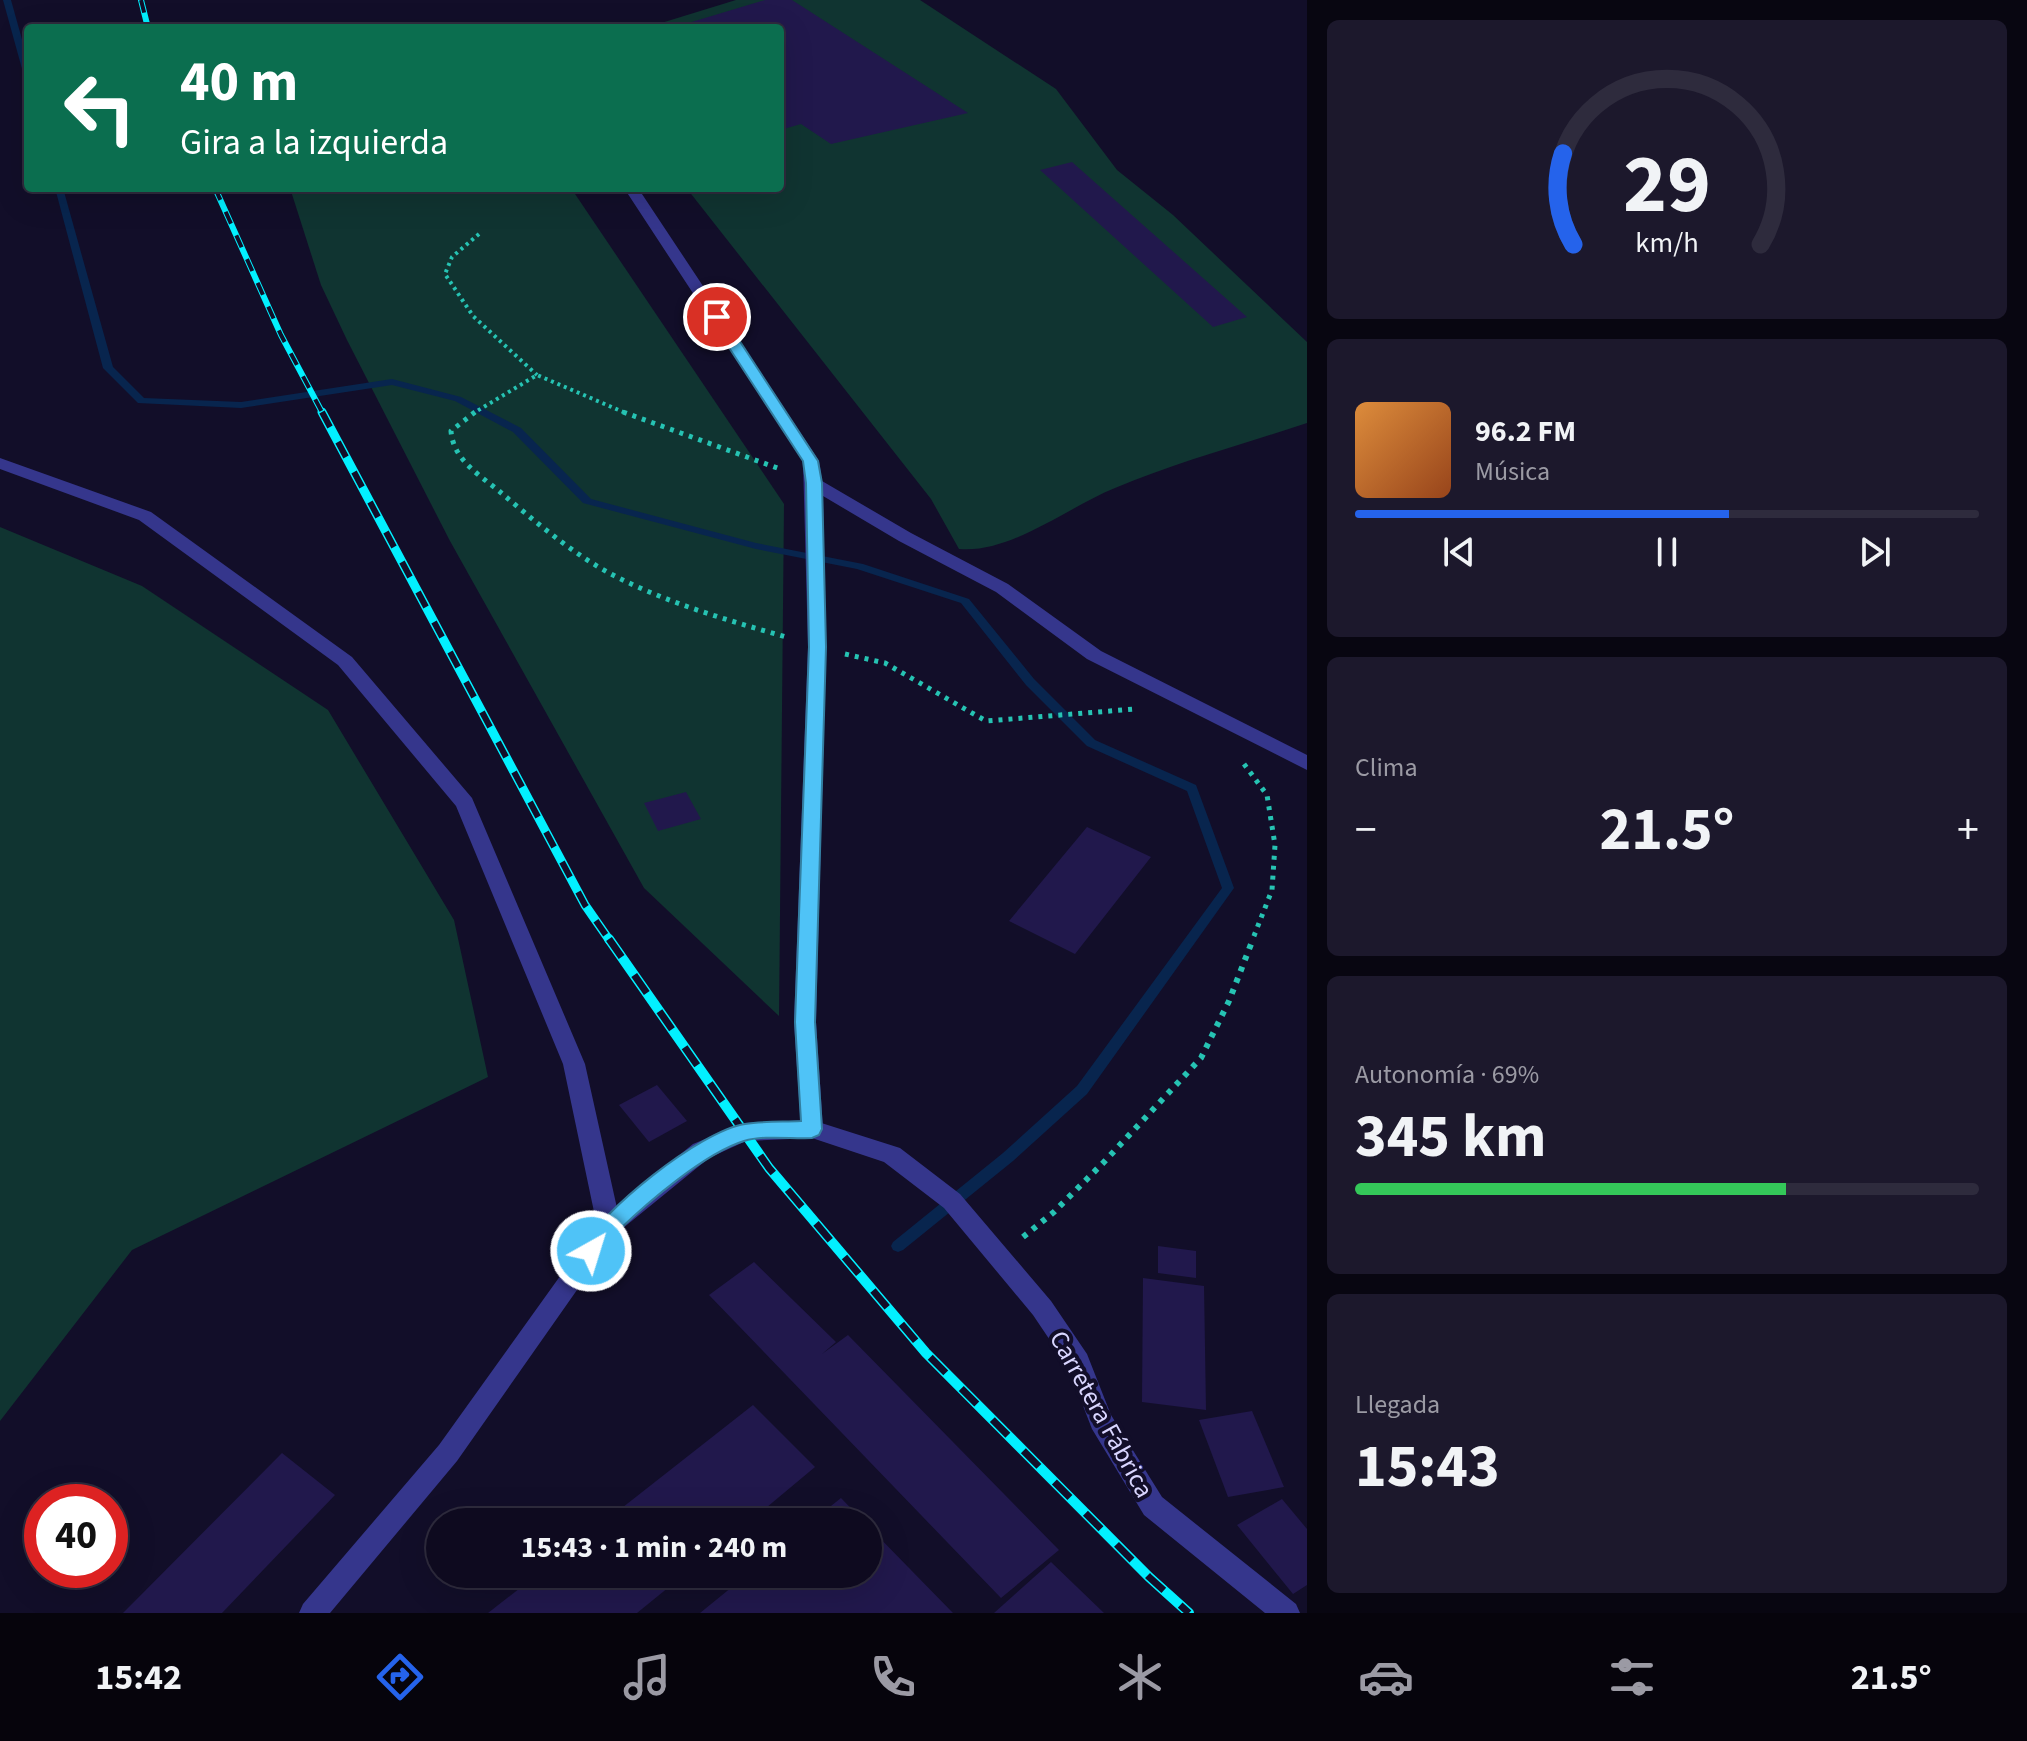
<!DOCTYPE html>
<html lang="es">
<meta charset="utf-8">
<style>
body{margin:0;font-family:"Source Sans 3",sans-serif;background:#1c182c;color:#f1f3f6;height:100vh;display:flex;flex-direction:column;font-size:30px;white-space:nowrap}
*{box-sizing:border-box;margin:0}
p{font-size:26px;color:#9b9aa4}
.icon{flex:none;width:44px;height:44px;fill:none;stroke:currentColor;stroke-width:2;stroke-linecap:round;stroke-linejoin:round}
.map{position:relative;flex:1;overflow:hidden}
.side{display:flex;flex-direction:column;gap:20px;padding:20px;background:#080611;width:720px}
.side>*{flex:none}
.banner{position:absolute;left:24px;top:24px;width:760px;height:168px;border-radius:8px;box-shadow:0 8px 32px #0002,0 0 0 2px #2e2b3d;background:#0b6e4f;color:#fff;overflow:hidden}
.speed{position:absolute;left:24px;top:1484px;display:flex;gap:16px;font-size:40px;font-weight:700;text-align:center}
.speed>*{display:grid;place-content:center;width:104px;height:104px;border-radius:50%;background:#0e0a1f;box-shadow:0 8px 32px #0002,0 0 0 2px #2e2b3d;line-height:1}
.speed .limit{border:12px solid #d22;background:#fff;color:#111}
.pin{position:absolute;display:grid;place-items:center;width:68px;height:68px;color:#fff;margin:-34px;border:4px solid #fff;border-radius:50%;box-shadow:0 2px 8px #0007}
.me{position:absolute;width:88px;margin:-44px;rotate:39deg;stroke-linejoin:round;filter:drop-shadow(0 0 6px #0008)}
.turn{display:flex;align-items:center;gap:28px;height:168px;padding:0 24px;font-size:36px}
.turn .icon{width:104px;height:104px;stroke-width:2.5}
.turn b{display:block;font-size:56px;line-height:68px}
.big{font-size:60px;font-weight:700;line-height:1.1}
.side .tile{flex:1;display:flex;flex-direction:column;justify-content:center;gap:12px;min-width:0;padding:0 28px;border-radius:12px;background:#1c182c}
.side .dial{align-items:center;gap:0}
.dial svg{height:208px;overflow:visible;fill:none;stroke:#2e2b3d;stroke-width:7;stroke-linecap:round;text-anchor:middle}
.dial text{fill:#f1f3f6;stroke:none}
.song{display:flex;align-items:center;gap:24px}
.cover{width:96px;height:96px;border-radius:12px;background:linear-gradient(135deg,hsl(30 70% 55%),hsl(20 70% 35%))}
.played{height:8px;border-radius:4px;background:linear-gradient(90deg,#2563eb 60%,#2e2b3d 60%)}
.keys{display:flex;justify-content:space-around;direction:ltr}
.heat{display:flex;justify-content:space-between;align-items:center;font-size:44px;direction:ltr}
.charge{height:12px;border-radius:6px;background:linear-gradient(90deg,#34c759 69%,#2e2b3d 0)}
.trip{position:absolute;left:426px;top:1508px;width:456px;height:80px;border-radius:40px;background:#0e0a1f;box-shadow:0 8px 32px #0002,0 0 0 2px #2e2b3d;font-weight:700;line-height:80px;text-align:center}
.tab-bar{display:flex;height:128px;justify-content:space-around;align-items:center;background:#06040c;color:#9b9aa4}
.tab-bar .icon{width:56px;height:56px}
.tab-bar .current{color:#2563eb}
.tab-bar b{font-size:36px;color:#f1f3f6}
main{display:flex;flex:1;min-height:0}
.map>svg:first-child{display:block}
</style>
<main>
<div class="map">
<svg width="1307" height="1613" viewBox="0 0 1307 1613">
<rect width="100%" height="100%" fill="#120e29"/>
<!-- green -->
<g fill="#103431">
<path d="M736,0H920L1056,89L1117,170L1173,215L1307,342V423C1244,444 1177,462 1115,488C1068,507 1010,554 959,549L931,499L688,190L780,188V28H645Z"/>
<path d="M290,188H571L784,504L779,1016L644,888L450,541L347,340L321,285Z"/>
<path d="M0,527L142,586L328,710L454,920L488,1077L132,1250L0,1421Z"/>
</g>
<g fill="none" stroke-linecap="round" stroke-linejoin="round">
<!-- stream -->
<g fill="#08254e" fill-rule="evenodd">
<path d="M3,0H11L28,61V78L24,76Z"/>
<path d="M55,188H63L113,367L144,398L241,402L392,379L461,397L521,428L591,499L756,543L863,564L969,599L1034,679L1095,740L1196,785L1234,888L1087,1094L1013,1161L903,1250L898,1252L893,1250L891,1246L893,1242L1003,1153L1077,1086L1222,888L1187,791L1087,746L1026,685L961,603L857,569L756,549L583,503L513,432L455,401L392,385L241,408L138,403L103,368Z"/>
</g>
</g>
<!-- building -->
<g fill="#21184c">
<path d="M765,0H792L968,113L831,144L801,124L780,130V28L675,27Z"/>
<path d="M1072,162L1247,317L1213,327L1040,170Z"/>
<path d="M686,792L701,819L658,831L644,803Z"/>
<path d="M1087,827L1151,857L1075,954L1009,921Z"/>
<path d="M657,1085L687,1121L649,1142L619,1105Z"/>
<path d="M1158,1246L1196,1251V1278L1158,1273Z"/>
<path d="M754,1262L836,1342L822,1354L848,1335L1059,1550L1001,1598L709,1295Z"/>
<path d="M1143,1278L1204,1286L1206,1410L1142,1402Z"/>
<path d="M753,1405L815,1467L749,1522H604Z"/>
<path d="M1252,1411L1284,1487L1228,1497L1199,1420Z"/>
<path d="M282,1453L335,1495L222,1613H123Z"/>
<path d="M841,1498L864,1522H811Z"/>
<path d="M1282,1499L1307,1529V1585L1293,1594L1237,1525Z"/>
<path d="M868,1526L953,1613H700L748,1574H868Z"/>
<path d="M1051,1562L1104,1613H994Z"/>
<path d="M538,1574H685L637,1613H488Z"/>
</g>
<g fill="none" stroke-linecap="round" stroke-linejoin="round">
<!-- path-far2 -->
<g stroke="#26c3b3" stroke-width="4" stroke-dasharray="3 4" stroke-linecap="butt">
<path d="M479,234L452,257L445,274L473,316L537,375"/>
<path d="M472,414L537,375L628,414"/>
</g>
<!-- path-far1 -->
<g stroke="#26c3b3" stroke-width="5" stroke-dasharray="4 6" stroke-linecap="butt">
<path d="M475,412L451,431C453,459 478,474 499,491C532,519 574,555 613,575C667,603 727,620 786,637"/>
<path d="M623,412L780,469"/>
<path d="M845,654L885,663L986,721L1135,709"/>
<path d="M1244,764L1267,795L1275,845L1272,890L1252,941"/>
</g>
<!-- path -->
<path stroke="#26c3b3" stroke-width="6" stroke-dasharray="5 7" stroke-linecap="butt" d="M1023,1237L1054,1212L1104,1162L1201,1058L1229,1001L1253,939"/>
<!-- minor -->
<g fill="#35368c" fill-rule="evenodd">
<path d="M624,188H638L819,461L822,481L911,533L1008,584L1101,651L1307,755V770L1087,659L996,592L899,541L823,496L826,647L816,1022L823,1129L820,1136L812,1138L804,1136L801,1129L794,1022L808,647L803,461Z"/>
<path d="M0,458L151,512L352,657L472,798L585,1064L621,1226L617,1233L609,1236L601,1233L597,1226L563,1064L456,806L338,665L139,520L0,469Z"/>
</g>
<!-- tertiary -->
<path fill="#35368c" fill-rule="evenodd" d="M812,1120L900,1148L960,1194L1051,1301L1087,1354L1111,1415L1162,1497L1296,1604L1300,1613H1265L1144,1515L1092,1429L1068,1367L1033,1315L944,1208L884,1162L812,1138L746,1141L709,1158L617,1233L457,1461L330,1613H299L303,1604L439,1445L601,1219L693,1144L744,1123Z"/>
<defs>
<g id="rail-far2">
<path d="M141,0L148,28"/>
<path d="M215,188L281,335L323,414"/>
</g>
<path id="rail-far1" d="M322,412L585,905L610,941"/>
<path id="rail" d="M609,939L769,1168L926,1353L1149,1577L1189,1613"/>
</defs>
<!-- rail-far2 casing -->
<use href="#rail-far2" stroke="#02f0ff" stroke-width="6"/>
<!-- rail-far1 casing -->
<use href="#rail-far1" stroke="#02f0ff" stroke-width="9"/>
<!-- rail casing -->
<use href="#rail" stroke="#02f0ff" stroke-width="10"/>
<!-- rail-far2 -->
<use href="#rail-far2" stroke="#120e29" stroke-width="4" stroke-dasharray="13" stroke-linecap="butt"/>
<!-- rail-far1 -->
<use href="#rail-far1" stroke="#120e29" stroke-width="6" stroke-dasharray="17" stroke-linecap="butt"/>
<!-- rail -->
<use href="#rail" stroke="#120e29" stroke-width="7" stroke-dasharray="22" stroke-linecap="butt"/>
</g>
<!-- route -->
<path fill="#4fc3f7" stroke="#337fa1" stroke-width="2" d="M717,313L724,317L818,461L822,483L826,647L815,1022L822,1129L819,1135L812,1138C791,1139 764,1135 744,1141C705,1153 648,1202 618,1231C607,1242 603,1264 583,1257L580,1251C600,1211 700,1131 745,1124C763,1121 783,1122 801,1121L795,1022L809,647L806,483L803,461L709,317Z"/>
<g text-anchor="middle" stroke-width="8" stroke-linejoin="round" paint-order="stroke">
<!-- near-street labels -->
<g font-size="26" fill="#d9d6ff" stroke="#120e29">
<text transform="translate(1102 1414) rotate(61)" y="9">Carretera Fábrica</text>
</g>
</g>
</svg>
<div class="speed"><div class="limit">40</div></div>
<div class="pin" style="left:717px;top:317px;background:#d93025"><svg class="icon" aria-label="arrive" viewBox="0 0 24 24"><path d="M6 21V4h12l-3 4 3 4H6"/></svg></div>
<svg class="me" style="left:591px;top:1251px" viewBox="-20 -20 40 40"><circle r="17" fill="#4fc3f7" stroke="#fff" stroke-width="3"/><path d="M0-11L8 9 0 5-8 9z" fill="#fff"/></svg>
<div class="trip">15:43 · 1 min · 240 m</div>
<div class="banner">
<div class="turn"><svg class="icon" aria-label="left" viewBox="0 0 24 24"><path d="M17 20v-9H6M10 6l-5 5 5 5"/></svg><div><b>40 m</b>Gira a la izquierda</div></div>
</div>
</div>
<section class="side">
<div class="tile dial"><svg viewBox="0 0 100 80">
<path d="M14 69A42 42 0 1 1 86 69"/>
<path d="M14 69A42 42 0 0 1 10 34" stroke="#2563eb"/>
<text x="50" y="56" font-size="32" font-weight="700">29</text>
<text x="50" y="72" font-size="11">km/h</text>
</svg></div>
<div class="tile">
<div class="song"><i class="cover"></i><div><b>96.2 FM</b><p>Música</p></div></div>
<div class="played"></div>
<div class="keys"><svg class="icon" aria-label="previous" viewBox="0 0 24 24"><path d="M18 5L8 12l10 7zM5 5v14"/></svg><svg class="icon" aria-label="pause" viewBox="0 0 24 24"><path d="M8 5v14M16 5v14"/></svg><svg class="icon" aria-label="next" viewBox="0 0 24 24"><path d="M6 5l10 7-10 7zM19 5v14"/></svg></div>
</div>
<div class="tile"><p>Clima</p>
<div class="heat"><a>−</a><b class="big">21.5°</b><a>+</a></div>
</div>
<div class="tile"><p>Autonomía · 69%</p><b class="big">345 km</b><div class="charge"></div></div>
<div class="tile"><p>Llegada</p><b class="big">15:43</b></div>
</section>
</main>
<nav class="tab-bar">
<b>15:42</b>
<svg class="icon current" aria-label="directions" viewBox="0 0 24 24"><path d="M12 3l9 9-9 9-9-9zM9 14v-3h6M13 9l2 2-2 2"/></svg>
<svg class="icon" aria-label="music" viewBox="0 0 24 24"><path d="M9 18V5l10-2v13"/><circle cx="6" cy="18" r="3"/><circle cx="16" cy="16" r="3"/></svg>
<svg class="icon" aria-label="phone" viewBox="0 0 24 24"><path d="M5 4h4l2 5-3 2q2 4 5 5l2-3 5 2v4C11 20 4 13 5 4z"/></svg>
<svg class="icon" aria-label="climate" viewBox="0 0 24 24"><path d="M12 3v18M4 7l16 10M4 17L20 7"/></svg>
<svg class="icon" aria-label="car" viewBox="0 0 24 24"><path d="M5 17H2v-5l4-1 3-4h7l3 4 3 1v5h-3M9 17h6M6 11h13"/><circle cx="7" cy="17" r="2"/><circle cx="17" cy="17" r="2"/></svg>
<svg class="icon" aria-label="filters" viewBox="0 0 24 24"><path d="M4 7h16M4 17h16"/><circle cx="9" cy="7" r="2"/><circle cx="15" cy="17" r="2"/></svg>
<b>21.5°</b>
</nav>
